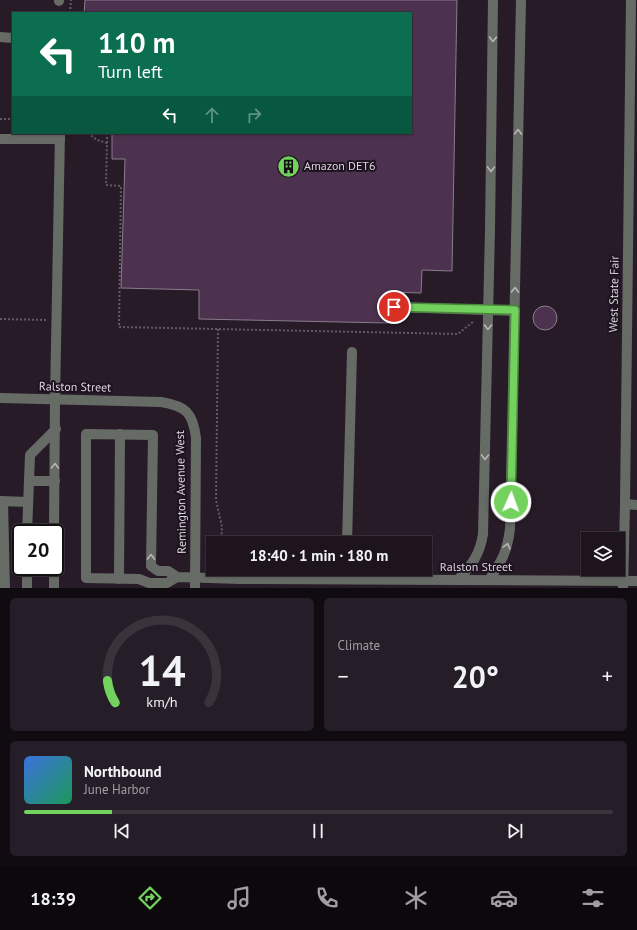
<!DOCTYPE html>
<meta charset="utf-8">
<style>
body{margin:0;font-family:"PT Sans",sans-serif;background:#251d27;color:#f1f3f6;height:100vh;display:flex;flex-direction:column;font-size:15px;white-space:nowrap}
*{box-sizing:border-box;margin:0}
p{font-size:13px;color:#a09ea4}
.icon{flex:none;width:22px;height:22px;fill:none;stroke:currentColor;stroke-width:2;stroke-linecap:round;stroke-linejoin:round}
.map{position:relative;height:588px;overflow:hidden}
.details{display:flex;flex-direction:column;gap:10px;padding:10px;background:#100b10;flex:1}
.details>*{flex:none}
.guide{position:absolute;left:12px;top:12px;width:400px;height:122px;border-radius:0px;box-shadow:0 1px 3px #0004,0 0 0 1px #3b333c;background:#0b6e4f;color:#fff;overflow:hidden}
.controls{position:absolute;left:581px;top:532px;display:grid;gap:8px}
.controls a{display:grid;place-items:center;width:44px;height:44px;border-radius:0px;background:#1d141e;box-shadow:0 1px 3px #0004,0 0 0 1px #3b333c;font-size:20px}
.speed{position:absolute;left:12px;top:524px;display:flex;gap:8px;font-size:20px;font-weight:700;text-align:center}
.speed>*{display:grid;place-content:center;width:52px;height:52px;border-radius:50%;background:#1d141e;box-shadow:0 1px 3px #0004,0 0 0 1px #3b333c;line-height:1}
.speed .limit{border:2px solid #111;border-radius:6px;background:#fff;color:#111}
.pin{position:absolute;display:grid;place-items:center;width:34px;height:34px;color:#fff;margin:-17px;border:2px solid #fff;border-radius:50%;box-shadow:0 1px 4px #0007}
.me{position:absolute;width:44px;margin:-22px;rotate:2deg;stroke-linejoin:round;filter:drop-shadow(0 0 3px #0008)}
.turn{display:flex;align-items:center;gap:14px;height:84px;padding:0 20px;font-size:18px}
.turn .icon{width:52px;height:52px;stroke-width:2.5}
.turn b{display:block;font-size:28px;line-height:34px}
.lanes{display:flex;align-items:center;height:38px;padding:0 20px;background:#0003;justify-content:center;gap:20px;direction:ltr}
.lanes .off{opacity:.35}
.big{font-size:30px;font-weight:600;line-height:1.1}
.details .widget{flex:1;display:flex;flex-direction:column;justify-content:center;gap:6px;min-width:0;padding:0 14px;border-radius:6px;background:#251d27}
.details .dial{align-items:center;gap:0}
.dial svg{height:104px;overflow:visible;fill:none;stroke:#3b333c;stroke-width:7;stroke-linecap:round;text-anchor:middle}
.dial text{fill:#f1f3f6;stroke:none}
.song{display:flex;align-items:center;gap:12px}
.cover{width:48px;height:48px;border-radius:6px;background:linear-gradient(135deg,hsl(220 70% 55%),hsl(150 70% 35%))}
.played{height:4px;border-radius:2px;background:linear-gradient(90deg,#73d25d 15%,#3b333c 15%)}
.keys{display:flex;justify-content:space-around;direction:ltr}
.heat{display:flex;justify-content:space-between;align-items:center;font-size:22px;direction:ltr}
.details .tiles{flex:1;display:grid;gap:10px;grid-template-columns:1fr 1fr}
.widget:last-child{grid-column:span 2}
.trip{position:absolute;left:206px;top:536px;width:226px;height:40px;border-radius:0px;background:#1d141e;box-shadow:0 1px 3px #0004,0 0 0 1px #3b333c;font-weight:600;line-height:40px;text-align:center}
.tab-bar{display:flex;height:64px;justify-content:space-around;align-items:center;background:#0c080c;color:#a09ea4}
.tab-bar .icon{width:28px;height:28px}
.tab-bar .selected{color:#73d25d}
.tab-bar b{font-size:18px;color:#f1f3f6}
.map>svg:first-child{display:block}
</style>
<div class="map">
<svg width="637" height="588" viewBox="0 0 637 588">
<rect width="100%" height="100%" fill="#271b28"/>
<!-- building -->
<g fill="#4c324f" stroke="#8a7c8c">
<path d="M85,0H457L452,271L422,270L421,293L389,292V303L388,307L389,311L388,323L199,319V290L121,288L125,159H112V134H125V133H411V13H84Z"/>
<circle cx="545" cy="318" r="12"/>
</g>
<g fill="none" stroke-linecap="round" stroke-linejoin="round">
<!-- path -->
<g stroke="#645a65" stroke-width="2" stroke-dasharray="2 2" stroke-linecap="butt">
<path d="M70,13L71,0"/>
<path d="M0,119H13"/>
<path d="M88,133L97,140L107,143L106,185L121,186L119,327L458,334L474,321"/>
<path d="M107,143V133"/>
<path d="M0,319L46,320"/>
<path d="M218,329L216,500L222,527L221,543"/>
</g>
<!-- minor -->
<g stroke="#666c65" stroke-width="10">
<path d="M59,1V0"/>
<path d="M0,37L13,38"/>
<path d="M0,139H60"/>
<path d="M394,307L515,311"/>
<path d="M0,398L161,402C186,406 193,413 196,438L195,588"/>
<path d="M29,481H55"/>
<path d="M0,501L28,502"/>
<path d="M3,501L5,588"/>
<path d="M625,504L637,505"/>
<path d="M27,533C28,507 29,481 30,455L56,429"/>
<path d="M54,533L55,399L60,133"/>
<path d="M347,543L352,352"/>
<path d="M177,577L168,571H158L151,566L153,435L86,434V578L139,579L149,583H167L177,577L241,579L637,581"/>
<path d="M119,579L120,434"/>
<path d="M346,579V569"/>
<path d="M458,580C472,565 480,554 483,534L490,229L493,0"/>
<path d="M489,580C502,561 507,552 510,529L521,0"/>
<path d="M27,588V567"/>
<path d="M54,588V567"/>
<path d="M623,588L625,504L631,0"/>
</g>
</g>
<!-- one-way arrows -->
<defs><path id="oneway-chevron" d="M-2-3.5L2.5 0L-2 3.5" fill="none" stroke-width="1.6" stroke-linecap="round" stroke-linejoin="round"/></defs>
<g stroke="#b9b5b8">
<use href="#oneway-chevron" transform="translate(493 39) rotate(91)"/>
<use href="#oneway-chevron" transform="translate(518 132) rotate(-89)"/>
<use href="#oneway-chevron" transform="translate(491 169) rotate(91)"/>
<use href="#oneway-chevron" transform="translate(515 290) rotate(-89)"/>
<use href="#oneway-chevron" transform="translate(488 327) rotate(91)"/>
<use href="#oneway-chevron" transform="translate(485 457) rotate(91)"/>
<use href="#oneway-chevron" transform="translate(55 466) rotate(-89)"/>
<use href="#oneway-chevron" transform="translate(507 546) rotate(-75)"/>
<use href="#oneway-chevron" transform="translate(151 557) rotate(-89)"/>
</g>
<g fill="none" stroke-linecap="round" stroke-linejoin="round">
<defs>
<path id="route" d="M394,307L515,310L511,502"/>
</defs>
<!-- route casing -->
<use href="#route" stroke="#4b883c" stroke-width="10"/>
<!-- route -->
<use href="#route" stroke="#73d25d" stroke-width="7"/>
</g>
<!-- icons -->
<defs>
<symbol id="building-disc" viewBox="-11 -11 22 22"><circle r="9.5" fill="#73d25d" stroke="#1d121f"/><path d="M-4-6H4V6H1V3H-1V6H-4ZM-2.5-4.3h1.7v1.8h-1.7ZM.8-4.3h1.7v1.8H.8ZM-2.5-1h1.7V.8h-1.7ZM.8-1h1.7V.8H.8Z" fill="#111"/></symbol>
</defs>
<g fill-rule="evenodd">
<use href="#building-disc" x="276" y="154" width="25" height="25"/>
</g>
<g text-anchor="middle" stroke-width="4" stroke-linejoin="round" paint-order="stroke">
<!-- poi labels -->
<g font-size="12" fill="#dcd4dc" stroke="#1d121f" text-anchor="start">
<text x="304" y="170">Amazon DET6</text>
</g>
<!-- street labels -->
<g font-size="12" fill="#dcd4dc" stroke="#1d121f">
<text transform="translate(614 294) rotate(-89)" y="4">West State Fair</text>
<text transform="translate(75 387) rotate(1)" y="4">Ralston Street</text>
<text transform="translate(181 492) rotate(-91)" y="4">Remington Avenue West</text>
<text x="476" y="571">Ralston Street</text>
</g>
</g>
</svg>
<div class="controls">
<a><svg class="icon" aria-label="layers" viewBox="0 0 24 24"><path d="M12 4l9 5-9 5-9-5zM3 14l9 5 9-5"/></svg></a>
</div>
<div class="speed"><div class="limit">20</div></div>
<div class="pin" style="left:394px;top:307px;background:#d93025"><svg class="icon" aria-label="arrive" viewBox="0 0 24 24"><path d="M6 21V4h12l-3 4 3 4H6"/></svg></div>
<svg class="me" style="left:511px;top:502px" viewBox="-20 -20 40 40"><circle r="17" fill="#73d25d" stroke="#fff" stroke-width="3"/><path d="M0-11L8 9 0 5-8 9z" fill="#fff"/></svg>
<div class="trip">18:40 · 1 min · 180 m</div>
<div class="guide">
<div class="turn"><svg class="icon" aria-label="left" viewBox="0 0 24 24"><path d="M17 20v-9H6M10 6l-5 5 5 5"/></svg><div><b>110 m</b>Turn left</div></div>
<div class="lanes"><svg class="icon" aria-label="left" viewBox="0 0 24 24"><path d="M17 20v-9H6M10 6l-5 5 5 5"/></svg><svg class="icon off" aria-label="ahead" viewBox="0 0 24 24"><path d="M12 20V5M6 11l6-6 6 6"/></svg><svg class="icon off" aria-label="right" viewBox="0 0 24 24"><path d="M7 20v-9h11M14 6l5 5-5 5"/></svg></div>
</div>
</div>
<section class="details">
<div class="tiles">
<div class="widget dial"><svg viewBox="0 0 100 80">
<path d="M14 69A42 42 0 1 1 86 69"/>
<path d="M14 69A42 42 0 0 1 8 52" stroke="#73d25d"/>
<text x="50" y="56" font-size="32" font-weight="700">14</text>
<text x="50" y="72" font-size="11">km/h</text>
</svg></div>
<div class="widget"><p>Climate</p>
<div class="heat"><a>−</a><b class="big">20°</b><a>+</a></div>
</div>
<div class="widget">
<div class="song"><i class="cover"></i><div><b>Northbound</b><p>June Harbor</p></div></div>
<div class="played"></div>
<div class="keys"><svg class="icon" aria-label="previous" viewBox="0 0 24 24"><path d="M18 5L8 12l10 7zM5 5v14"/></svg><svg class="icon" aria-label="pause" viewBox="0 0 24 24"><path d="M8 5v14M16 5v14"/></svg><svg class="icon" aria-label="next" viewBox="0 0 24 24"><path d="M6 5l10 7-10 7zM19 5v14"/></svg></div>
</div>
</div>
</section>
<nav class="tab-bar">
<b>18:39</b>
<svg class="icon selected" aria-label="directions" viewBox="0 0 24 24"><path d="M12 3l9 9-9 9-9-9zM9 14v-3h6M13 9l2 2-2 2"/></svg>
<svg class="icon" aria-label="music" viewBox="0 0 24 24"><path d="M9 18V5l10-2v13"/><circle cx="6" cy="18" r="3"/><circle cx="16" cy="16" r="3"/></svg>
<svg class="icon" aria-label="phone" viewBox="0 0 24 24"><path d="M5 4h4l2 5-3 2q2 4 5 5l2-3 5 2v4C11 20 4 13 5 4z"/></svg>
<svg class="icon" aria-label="climate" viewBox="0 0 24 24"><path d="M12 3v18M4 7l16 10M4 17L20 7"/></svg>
<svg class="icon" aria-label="car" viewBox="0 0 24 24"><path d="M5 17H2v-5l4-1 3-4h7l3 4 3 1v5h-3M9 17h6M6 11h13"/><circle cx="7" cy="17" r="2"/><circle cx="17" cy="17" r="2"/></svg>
<svg class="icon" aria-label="filters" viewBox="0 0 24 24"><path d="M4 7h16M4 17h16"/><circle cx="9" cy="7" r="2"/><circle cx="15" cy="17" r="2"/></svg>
</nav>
